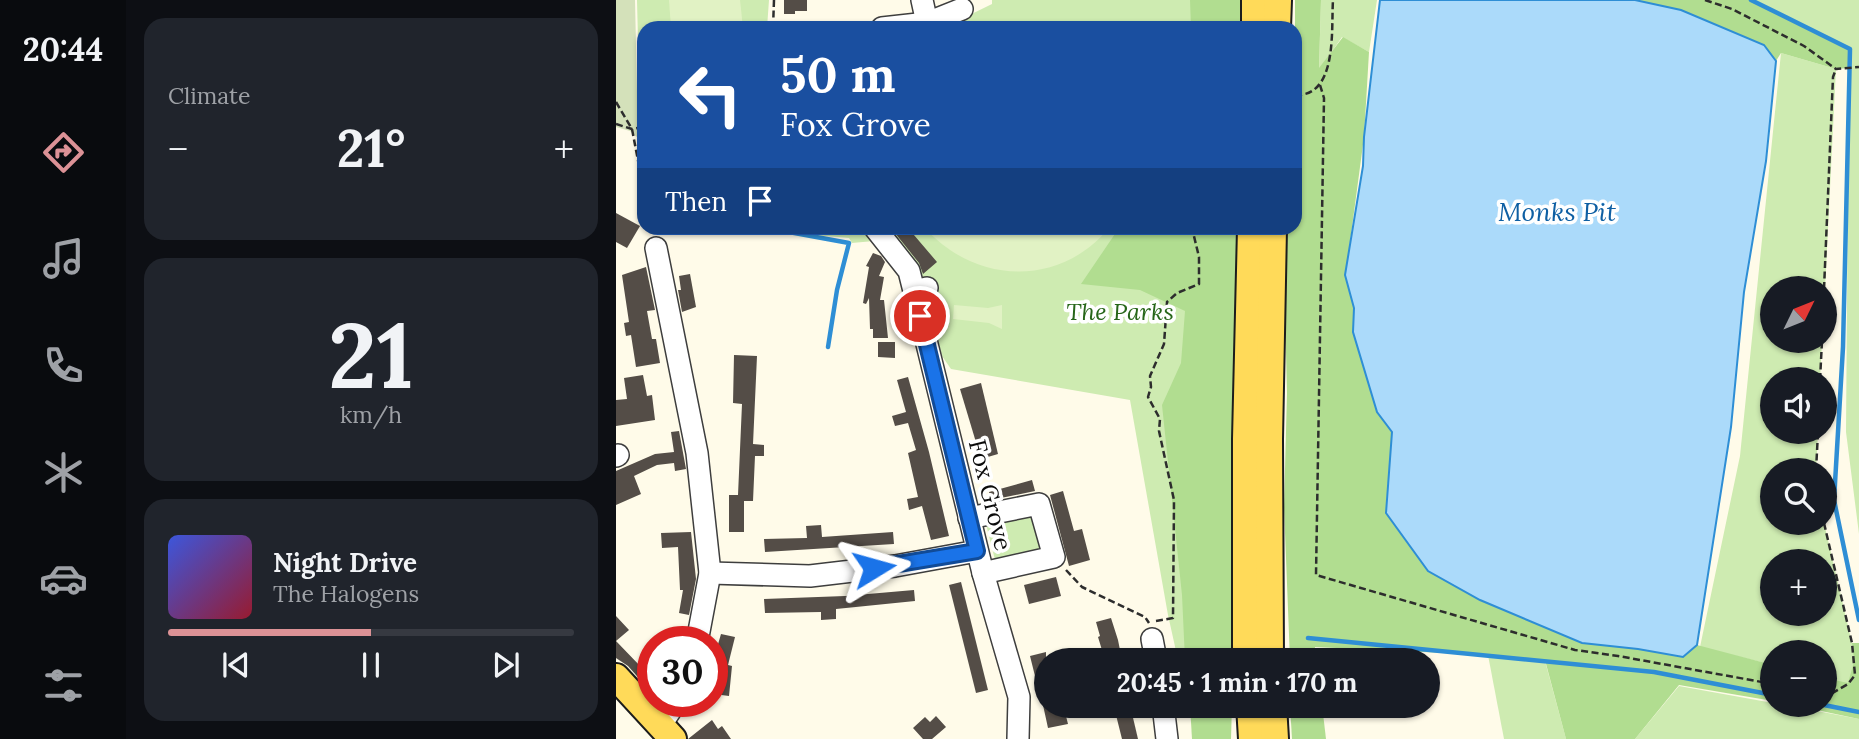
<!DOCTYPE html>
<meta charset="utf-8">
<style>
body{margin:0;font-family:Lora,serif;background:#20242c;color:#f1f3f6;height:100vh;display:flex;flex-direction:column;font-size:26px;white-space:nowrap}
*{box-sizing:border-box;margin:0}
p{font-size:23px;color:#9ea1a6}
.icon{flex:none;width:38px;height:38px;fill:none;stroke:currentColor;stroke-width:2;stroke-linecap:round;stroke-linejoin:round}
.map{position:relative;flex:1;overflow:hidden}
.panel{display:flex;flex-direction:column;gap:18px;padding:18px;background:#0d0f14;width:490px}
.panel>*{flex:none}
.hud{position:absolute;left:21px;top:21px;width:665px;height:214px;border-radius:21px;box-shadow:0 2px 5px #0004;background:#1a4fa0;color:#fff;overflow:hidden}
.needle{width:46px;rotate:47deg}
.buttons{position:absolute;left:1144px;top:276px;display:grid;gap:14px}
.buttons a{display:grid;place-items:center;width:77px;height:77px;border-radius:50%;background:#171b24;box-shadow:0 2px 5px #0004;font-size:35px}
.speed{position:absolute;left:21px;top:626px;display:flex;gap:14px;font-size:35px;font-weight:700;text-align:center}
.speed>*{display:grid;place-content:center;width:91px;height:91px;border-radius:50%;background:#171b24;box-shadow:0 2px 5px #0004;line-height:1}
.speed .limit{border:10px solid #d22;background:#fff;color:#111}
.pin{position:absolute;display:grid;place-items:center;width:60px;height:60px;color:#fff;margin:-30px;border:4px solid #fff;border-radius:50%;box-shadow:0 2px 7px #0007}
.me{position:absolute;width:77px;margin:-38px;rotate:82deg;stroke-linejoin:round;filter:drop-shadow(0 0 5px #0008)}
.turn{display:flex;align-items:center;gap:24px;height:147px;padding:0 28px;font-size:32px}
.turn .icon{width:91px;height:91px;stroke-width:2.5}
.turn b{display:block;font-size:49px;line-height:60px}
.then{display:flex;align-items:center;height:66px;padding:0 28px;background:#0003;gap:14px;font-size:26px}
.big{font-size:52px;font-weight:800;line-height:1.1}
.panel .tile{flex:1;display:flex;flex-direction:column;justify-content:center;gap:10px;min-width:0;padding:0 24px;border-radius:21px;background:#20242c}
.panel .dial{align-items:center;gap:0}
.dial b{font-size:91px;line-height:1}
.song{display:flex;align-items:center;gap:21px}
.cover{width:84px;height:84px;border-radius:10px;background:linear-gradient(135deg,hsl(230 70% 55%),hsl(350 70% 35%))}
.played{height:7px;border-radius:4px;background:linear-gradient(90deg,#dc9296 50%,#363941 50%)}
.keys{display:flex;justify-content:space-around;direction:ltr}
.heat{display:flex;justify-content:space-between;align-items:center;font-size:38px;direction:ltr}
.trip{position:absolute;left:418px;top:648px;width:406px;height:70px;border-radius:35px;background:#171b24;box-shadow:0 2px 5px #0004;font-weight:800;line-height:70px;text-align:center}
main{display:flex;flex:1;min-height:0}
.dock{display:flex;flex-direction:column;width:126px;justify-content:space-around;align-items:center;background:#090b0e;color:#9ea1a6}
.dock .icon{width:49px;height:49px}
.dock .on{color:#dc9296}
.dock b{font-size:32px;color:#f1f3f6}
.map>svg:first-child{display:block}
</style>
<main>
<nav class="dock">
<b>20:44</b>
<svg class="icon on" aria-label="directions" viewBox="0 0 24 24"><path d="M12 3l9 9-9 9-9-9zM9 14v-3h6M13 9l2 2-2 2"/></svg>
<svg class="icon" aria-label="music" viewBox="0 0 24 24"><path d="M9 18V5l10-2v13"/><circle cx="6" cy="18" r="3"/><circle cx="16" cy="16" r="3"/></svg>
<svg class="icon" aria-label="phone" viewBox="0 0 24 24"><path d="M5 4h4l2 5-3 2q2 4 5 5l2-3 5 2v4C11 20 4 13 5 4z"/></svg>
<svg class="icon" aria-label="climate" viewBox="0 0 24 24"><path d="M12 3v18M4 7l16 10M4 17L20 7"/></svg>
<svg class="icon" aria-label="car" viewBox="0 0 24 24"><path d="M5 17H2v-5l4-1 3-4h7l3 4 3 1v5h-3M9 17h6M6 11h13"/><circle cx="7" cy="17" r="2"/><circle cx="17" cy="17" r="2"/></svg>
<svg class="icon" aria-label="filters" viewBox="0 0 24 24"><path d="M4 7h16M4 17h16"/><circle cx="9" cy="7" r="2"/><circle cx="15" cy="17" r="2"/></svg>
</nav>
<section class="panel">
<div class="tile"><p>Climate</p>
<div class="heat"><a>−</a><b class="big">21°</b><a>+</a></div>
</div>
<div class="tile dial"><b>21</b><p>km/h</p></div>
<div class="tile">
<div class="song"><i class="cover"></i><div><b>Night Drive</b><p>The Halogens</p></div></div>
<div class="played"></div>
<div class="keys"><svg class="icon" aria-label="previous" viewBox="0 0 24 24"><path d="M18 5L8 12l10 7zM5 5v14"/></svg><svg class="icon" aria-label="pause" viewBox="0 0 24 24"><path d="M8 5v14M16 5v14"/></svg><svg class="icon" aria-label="next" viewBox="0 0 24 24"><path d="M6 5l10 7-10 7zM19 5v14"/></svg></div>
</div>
</section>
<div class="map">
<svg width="1243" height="739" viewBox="0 0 1243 739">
<rect width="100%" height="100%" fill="#fffbe9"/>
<!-- green -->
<g fill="#ceebb1" fill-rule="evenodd">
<path d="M21,0H153L151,28H28V120H24Z"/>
<path d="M376,0H598V28H327L376,4Z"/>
<path d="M705,0H761L753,52L726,37L703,70Z"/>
<path d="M1135,0H1243V534L1230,432L1233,50Z"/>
<path d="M1165,53L1220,69L1209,289H1157V341H1206L1204,380H1157V432H1202L1200,471H1157V523H1208L1236,643L1239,675L1232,684L1209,678V653H1157V665L1084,647L1124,456ZM1157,562H1209V614H1157Z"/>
<path d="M149,228H594L586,660H562L552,615L514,400L335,369L326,356L306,275L269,231L258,241L236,243L233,238L152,231Z"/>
<path d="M421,508L434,554L381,568L369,520Z"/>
<path d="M872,655L929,661L950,739H888Z"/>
<path d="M1063,686L1157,703V705H1170L1243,719V739H1019Z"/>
</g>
<!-- forest -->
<g fill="#b1dd90">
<path d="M574,0H626V28H575Z"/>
<path d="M679,0H705L703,68L727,37L753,52L748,137L730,272L738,308L737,332L761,412L776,432L770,507L812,571L864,600L966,643L1022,649L1066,657L1081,645L1157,665V701L1063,685L1019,739H950L929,660L872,655L699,647L700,660H674L668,507L671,393L667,228H679Z"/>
<path d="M1019,0H1137L1234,49L1233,68L1220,69L1165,53L1160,61L1148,45Z"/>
<path d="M503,228H621L616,660H569L566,595L546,405L565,363L569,311L524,290L465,284Z"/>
<path d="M1236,643H1243V719L1177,705H1209V678L1232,683L1238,662Z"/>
<path d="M574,705H616L615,739H576Z"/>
<path d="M674,705H706L710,739H676Z"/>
</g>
<!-- cemetery -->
<path fill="#d4e1ba" d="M0,0H19L22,138L14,131L0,127Z"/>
<!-- pitch -->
<g fill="#e1f2c4">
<path d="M53,0H124L127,28H55Z"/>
<path d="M309,228H493C443,288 359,284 309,228Z"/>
<path d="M338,305L372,308L386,305V329L373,323L337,319Z"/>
</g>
<!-- water -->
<path fill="#abdafa" stroke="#2e8ed5" stroke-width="2" d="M764,0H1019L1065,10L1148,45L1160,61L1150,161L1128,292L1115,427L1081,645L1067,657L1022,649L966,643L864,600L812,571L770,513L776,432L761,412L737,332L738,308L729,275L747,166L748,137Z"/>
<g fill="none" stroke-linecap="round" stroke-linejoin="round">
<!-- stream -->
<g stroke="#2e8ed5" stroke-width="4.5">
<path d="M1135,0L1234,49L1227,347L1218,500L1243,620"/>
<path d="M151,228L233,243L221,290L212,347"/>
<path d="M692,638L1038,672L1157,695"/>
<path d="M1208,705L1243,712"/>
</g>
</g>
<!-- building -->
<g fill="#544d47">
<path d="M168,0H191V11H179V14H168Z"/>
<path d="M0,213L24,226L11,248L0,242Z"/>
<path d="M275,228H292L321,262L307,274L303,263Z"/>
<path d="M257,253L265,256L269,262L263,276L268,277L264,300H268L272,338H257V329H254L253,298L250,304L247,303L253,267L250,266Z"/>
<path d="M30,267L39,310L31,311L36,339H40L44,363L20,367L15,335L10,336L8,323L13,322L6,275Z"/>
<path d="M74,274L80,307L66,312L62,290H65L63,276Z"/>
<path d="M262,342H279V358L262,357Z"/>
<path d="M118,355L141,356L137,444L148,445V456H139L137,501H128V532H113V495H122L126,404L117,403Z"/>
<path d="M27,375L31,396L36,395L39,420L0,426V400L11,399L8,378Z"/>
<path d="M292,377L313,452L333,536L315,540L306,506L293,510L291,499L302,497L292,453L300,450L292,423L279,426L276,416L290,412L281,380Z"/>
<path d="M365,383L382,454L365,459L344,389Z"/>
<path d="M63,431L70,469L59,471L58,463L41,465L18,476L25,494L0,505V471L39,454L58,452L55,432Z"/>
<path d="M416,480L419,491L375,500L373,492Z"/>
<path d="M447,491L458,531L466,529L474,560L453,566L434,495Z"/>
<path d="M205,525L206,537L277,532L278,544L149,552L148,539L191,538L190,526Z"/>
<path d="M75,532L80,579L73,615L63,613L67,590H64L62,547L46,548L45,533Z"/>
<path d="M440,577L445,596L413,604L408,585Z"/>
<path d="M345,582L372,690L360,693L333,585Z"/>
<path d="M298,590L299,601L220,609V619L205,620V612L149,613L148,599L229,596Z"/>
<path d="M0,616L13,630L0,641L26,668L37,642V689L28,684L12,666L0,658Z"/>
<path d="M495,618L502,640L506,660H489L482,637L484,636L480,622Z"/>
<path d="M105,634L119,637L112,665L116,666L113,696L98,694L101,669L96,668V665Z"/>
<path d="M430,652V686L422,688L414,656Z"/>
<path d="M427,705H442L444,713L449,712L452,724L432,728Z"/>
<path d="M505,705H514L522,739H506L498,707Z"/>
<path d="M320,716L330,727L316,739H307L297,728L309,717L314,722Z"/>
<path d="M96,720L102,729L106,726L115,739H72Z"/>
</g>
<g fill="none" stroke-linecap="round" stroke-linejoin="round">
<defs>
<g id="minor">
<path d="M306,0L311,23"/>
<path d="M266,28L311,23L346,9"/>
<path d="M259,228L293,271L298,291"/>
<path d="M40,248L81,453L94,573L81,642"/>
<path d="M311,288L298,291L367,573L403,697L402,739"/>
<path d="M0,456L2,455"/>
<path d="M353,518L423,504L438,557L367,573"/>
<path d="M94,573L194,576L279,566L361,551"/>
<path d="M536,639L540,660"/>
<path d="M547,705L551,739"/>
<path d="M45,725L60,702"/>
</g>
<g id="major">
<path d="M639,28V0"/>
<path d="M661,28L662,0"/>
<path d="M630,660V439L635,228"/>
<path d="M654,660L653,439L657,228"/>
<path d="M0,677L57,739"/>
<path d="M634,705L636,739"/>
<path d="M657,705L659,739"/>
</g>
</defs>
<!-- minor casing -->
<use href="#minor" stroke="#3e3e3e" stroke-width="24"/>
<!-- major casing -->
<use href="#major" stroke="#1c1c1c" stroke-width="30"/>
<!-- path -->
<g stroke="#2d2d2d" stroke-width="2.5" stroke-dasharray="7 3.5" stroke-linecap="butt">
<path d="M1089,0L1116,9L1188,46L1220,69L1243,67"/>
<path d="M157,28L158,0"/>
<path d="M370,28L389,23L446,28"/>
<path d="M704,85L708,98L700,575L959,650L1002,656L1157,684"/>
<path d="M679,95C722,97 715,29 717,0"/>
<path d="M0,102L16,129L28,192"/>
<path d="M0,124L16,129L28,127"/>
<path d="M1208,289L1217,77L1220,69"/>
<path d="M1204,380L1206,341"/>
<path d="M1200,471L1202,432"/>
<path d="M1208,523L1236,643L1239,675L1232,684L1213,695L1209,694"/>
<path d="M450,570L466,587L529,617L533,623"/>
<path d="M540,621L557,618L558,500L543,431L544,419L532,397L535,387L534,376L548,344L551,302L561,293L583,284V257L576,228"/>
</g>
<!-- minor -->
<use href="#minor" stroke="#fff" stroke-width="21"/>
<!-- major -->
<use href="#major" stroke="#ffda59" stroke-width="26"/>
</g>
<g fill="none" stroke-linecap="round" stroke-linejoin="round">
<defs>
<path id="route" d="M258,568L361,551L304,316"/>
</defs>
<!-- route casing -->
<use href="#route" stroke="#114b97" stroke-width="18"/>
<!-- route -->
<use href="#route" stroke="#1a73e8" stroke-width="12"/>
</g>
<g text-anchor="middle" stroke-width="7" stroke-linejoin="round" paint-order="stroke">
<!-- park labels -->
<g font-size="24" font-style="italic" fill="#276619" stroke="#fff">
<text x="504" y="320">The Parks</text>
</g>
<!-- street labels -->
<g font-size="24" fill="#0b0b0b" stroke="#fff">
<text transform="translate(374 495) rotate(76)" y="8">Fox Grove</text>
</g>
<!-- water labels -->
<g font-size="26" font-style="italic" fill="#0e5fa3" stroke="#fff">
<text x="941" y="221">Monks Pit</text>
</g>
</g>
</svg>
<div class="buttons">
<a><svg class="needle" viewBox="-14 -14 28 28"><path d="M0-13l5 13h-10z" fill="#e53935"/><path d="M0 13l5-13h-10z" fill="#9ea1a6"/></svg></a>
<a><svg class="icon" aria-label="sound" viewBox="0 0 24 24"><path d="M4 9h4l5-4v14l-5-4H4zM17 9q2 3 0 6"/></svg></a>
<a><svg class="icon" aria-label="search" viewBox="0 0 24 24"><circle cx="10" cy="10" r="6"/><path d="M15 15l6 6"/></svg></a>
<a>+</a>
<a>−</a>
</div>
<div class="speed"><div class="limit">30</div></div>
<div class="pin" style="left:304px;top:316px;background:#d93025"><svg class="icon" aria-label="arrive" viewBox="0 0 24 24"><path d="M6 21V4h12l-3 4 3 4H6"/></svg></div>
<svg class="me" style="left:258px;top:568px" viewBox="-20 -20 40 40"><path d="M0-17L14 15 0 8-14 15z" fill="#1a73e8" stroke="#fff" stroke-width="4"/></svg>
<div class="trip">20:45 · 1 min · 170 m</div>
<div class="hud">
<div class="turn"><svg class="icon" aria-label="left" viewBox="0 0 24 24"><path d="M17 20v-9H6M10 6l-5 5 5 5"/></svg><div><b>50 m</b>Fox Grove</div></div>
<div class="then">Then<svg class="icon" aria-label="arrive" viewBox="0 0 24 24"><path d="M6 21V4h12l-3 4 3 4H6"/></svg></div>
</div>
</div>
</main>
